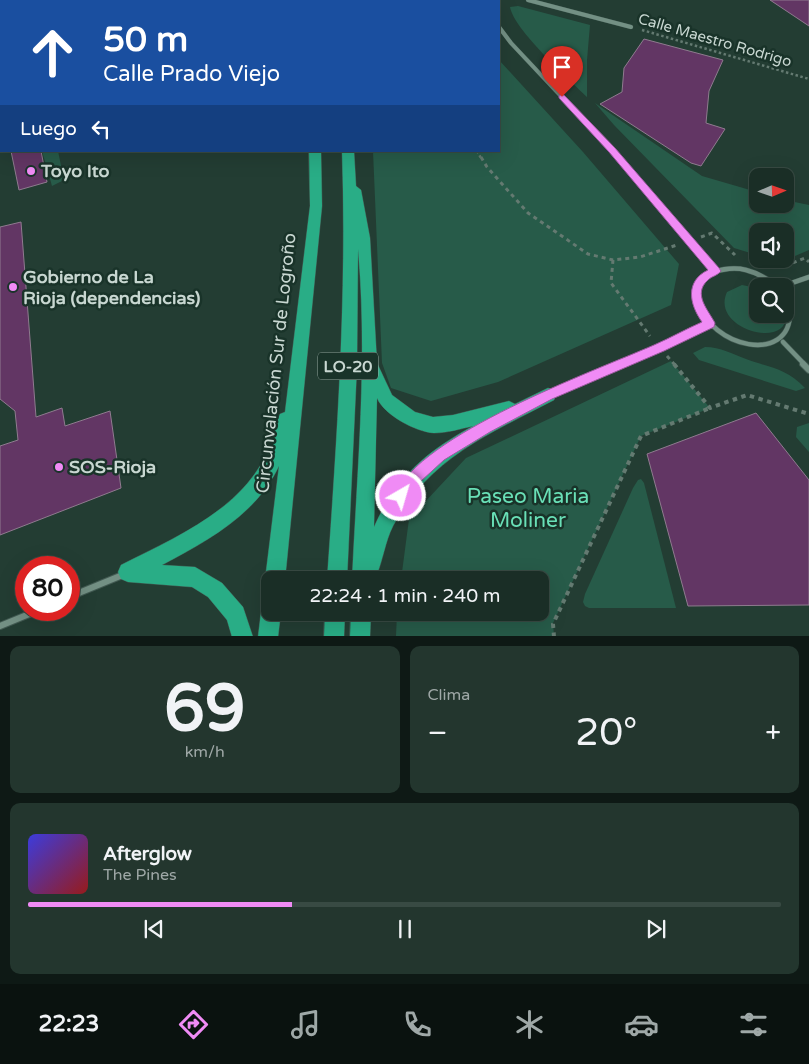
<!DOCTYPE html>
<html lang="es">
<meta charset="utf-8">
<style>
body{margin:0;font-family:"Varela Round",sans-serif;background:#23362e;color:#f1f3f6;height:100vh;display:flex;flex-direction:column;font-size:19px;white-space:nowrap}
*{box-sizing:border-box;margin:0}
p{font-size:16px;color:#9fa8a7}
.icon{flex:none;width:28px;height:28px;fill:none;stroke:currentColor;stroke-width:2;stroke-linecap:round;stroke-linejoin:round}
.map{position:relative;height:636px;overflow:hidden}
.panel{display:flex;flex-direction:column;gap:10px;padding:10px;background:#0e1915;flex:1}
.panel>*{flex:none}
.hud{position:absolute;left:0px;top:0px;width:500px;height:152px;box-shadow:0 5px 20px #0002,0 0 0 1px #384a43;background:#1a4fa0;color:#fff;overflow:hidden}
.needle{width:32px;rotate:88deg}
.controls{position:absolute;left:749px;top:168px;display:grid;gap:10px}
.controls a{display:grid;place-items:center;width:45px;height:45px;border-radius:10px;background:#1a2e26;box-shadow:0 5px 20px #0002,0 0 0 1px #384a43;font-size:25px}
.speed{position:absolute;left:15px;top:556px;display:flex;gap:10px;font-size:25px;font-weight:700;text-align:center}
.speed>*{display:grid;place-content:center;width:65px;height:65px;border-radius:50%;background:#1a2e26;box-shadow:0 5px 20px #0002,0 0 0 1px #384a43;line-height:1}
.speed .limit{border:8px solid #d22;background:#fff;color:#111}
.pin{position:absolute;display:grid;place-items:center;width:42px;height:42px;color:#fff;margin:-51px -21px;border-radius:50% 50% 50% 0;rotate:-45deg;box-shadow:0 0 5px #0007}
.pin .icon{rotate:45deg}
.me{position:absolute;width:55px;margin:-28px;rotate:38deg;stroke-linejoin:round;filter:drop-shadow(0 0 4px #0008)}
.turn{display:flex;align-items:center;gap:18px;height:105px;padding:0 20px;font-size:22px}
.turn .icon{width:65px;height:65px;stroke-width:2.5}
.turn b{display:block;font-size:35px;line-height:42px}
.then{display:flex;align-items:center;height:48px;padding:0 20px;background:#0003;gap:10px;font-size:19px}
.big{font-size:38px;font-weight:600;line-height:1.1}
.panel .card{flex:1;display:flex;flex-direction:column;justify-content:center;gap:8px;min-width:0;padding:0 18px;border-radius:10px;background:#23362e}
.panel .dial{align-items:center;gap:0}
.dial b{font-size:65px;line-height:1}
.song{display:flex;align-items:center;gap:15px}
.cover{width:60px;height:60px;border-radius:8px;background:linear-gradient(135deg,hsl(240 70% 55%),hsl(0 70% 35%))}
.played{height:5px;border-radius:2px;background:linear-gradient(90deg,#f08bf5 35%,#384a43 35%)}
.keys{display:flex;justify-content:space-around;direction:ltr}
.heat{display:flex;justify-content:space-between;align-items:center;font-size:28px;direction:ltr}
.panel .tiles{flex:1;display:grid;gap:10px;grid-template-columns:1fr 1fr}
.card:last-child{grid-column:span 2}
.trip{position:absolute;left:261px;top:571px;width:288px;height:50px;border-radius:10px;background:#1a2e26;box-shadow:0 5px 20px #0002,0 0 0 1px #384a43;font-weight:600;line-height:50px;text-align:center}
.tab-bar{display:flex;height:80px;justify-content:space-around;align-items:center;background:#0a120f;color:#9fa8a7}
.tab-bar .icon{width:35px;height:35px}
.tab-bar .current{color:#f08bf5}
.tab-bar b{font-size:22px;color:#f1f3f6}
.map>svg:first-child{display:block}
</style>
<div class="map">
<svg width="809" height="637" viewBox="0 0 809 637">
<rect width="100%" height="100%" fill="#233d33"/>
<!-- green -->
<g fill="#275b49">
<path d="M518,6L590,25L587,60V97C569,79 514,30 510,7Z"/>
<path d="M499,60L583,152L679,264L671,305L498,382L431,401L391,388L382,363L373,151H499Z"/>
<path d="M595,103L702,176L757,192L758,204H785V200L809,205V250L781,262L770,259H785V231H758L757,255L734,248L614,125Z"/>
<path d="M42,151H58L63,175L62,181L52,186Z"/>
<path d="M742,285L757,288L758,314H785V310C796,352 709,331 727,292Z"/>
<path d="M705,347C721,347 732,354 746,359C770,368 786,368 805,388L796,391L699,360L693,353Z"/>
<path d="M671,361L710,408L641,436L553,623L554,636H396L397,613L540,612V580H401L409,519L466,458Z"/>
<path d="M809,423V452L796,437L797,427Z"/>
<path d="M641,479L644,483L676,608H589L585,606L583,602L585,594L633,488L638,480Z"/>
</g>
<!-- building -->
<g fill="#623664" stroke="#8f7b8f">
<path d="M770,0H809V26Z"/>
<path d="M644,39L723,60L709,91L706,123L725,129L701,166L691,163L600,104L622,92L624,68Z"/>
<path d="M11,151H41L47,182L19,190Z"/>
<path d="M21,222L36,417L62,408L65,426L110,411L121,488L0,535V446L18,440L15,411L0,399V227Z"/>
<path d="M756,413L809,480V605L688,606L647,454Z"/>
</g>
<g fill="none" stroke-linecap="round" stroke-linejoin="round">
<defs>
<g id="street-far2">
<path d="M464,0L469,1"/>
<path d="M528,0L631,27"/>
<path d="M494,1L498,0"/>
<path d="M499,27L511,43L619,158"/>
</g>
<g id="street-far1">
<path d="M618,157L715,271"/>
<path d="M777,286C768,279 758,273 746,270C726,265 691,273 698,301C710,348 790,365 790,313C790,307 787,300 785,294"/>
<path d="M783,286L809,277"/>
<path d="M783,342L805,365"/>
<path d="M618,365L710,323"/>
</g>
<g id="street">
<path d="M803,364L809,370"/>
<path d="M550,394L621,364"/>
<path d="M69,597L125,574"/>
<path d="M0,626L39,610"/>
</g>
<g id="highway">
<path d="M301,0H311V1H302Z"/>
<path d="M326,0H336V1H327Z"/>
<path d="M309,151H321L322,206L285,580H270V588L265,580L279,466C256,515 207,541 162,565L195,567L222,583L243,607L253,637H232L227,620L208,597L192,587L128,582L121,579L118,572L121,565C170,540 230,515 260,466C269,452 273,435 278,419L280,414L285,412L310,206Z"/>
<path d="M342,151H354L356,186L361,190L370,238L377,363L392,395L415,412L433,417L453,415L509,401L515,404L548,388L554,390L556,395L554,400C489,434 429,458 393,526C385,542 383,560 376,577L372,580H352C357,470 368,359 358,249L357,366L347,580H327C337,437 347,295 342,151ZM377,398C384,415 416,432 434,433C447,433 460,429 473,426C426,452 396,477 374,527Z"/>
<path d="M270,602V612H281L278,637H258L261,612L264,605Z"/>
<path d="M325,612H345L344,637H324Z"/>
<path d="M351,612H371L370,637H350Z"/>
</g>
</defs>
<!-- street-far2 casing -->
<use href="#street-far2" stroke="#425a52" stroke-width="4.5"/>
<!-- street-far1 casing -->
<use href="#street-far1" stroke="#425a52" stroke-width="5.5"/>
<!-- street casing -->
<use href="#street" stroke="#425a52" stroke-width="8"/>
<!-- highway casing -->
<use href="#highway" stroke="#425a52" stroke-width="1"/>
<!-- path-far2 -->
<g stroke="#647a71" stroke-width="2.5" stroke-dasharray="2.5 2.5" stroke-linecap="butt">
<path d="M642,30L809,79"/>
<path d="M477,151L481,158"/>
</g>
<!-- path-far1 -->
<g stroke="#647a71" stroke-width="3" stroke-dasharray="4 4" stroke-linecap="butt">
<path d="M481,157L487,167L528,213L588,254L613,260L640,257L677,245"/>
<path d="M701,237L712,233L735,255"/>
<path d="M613,260L611,283L650,336"/>
<path d="M770,264L782,267L805,258L809,262"/>
<path d="M667,356L675,365"/>
</g>
<!-- path -->
<g stroke="#647a71" stroke-width="4" stroke-dasharray="4.5 4.5" stroke-linecap="butt">
<path d="M674,364L710,408L747,395L809,414"/>
<path d="M554,637L553,624L641,436L710,408"/>
</g>
<!-- street-far2 -->
<use href="#street-far2" stroke="#739084" stroke-width="4"/>
<!-- street-far1 -->
<use href="#street-far1" stroke="#739084" stroke-width="4.5"/>
<!-- street -->
<use href="#street" stroke="#739084" stroke-width="6"/>
<!-- highway -->
<use href="#highway" fill="#29ad86" fill-rule="evenodd"/>
</g>
<!-- route -->
<path fill="#f08bf5" stroke="#9c5a9f" d="M559,95H564L615,148L719,268L721,271C717,276 712,276 708,280C692,294 709,311 715,323L714,327L664,351L552,399L490,432L444,460L420,482L406,501L401,503L396,501L394,496C420,434 592,372 654,345C670,338 686,329 702,322C689,304 685,281 708,270L609,152L559,98Z"/>
<!-- markers -->
<g fill="#f08bf5" stroke="#193329" stroke-width="2">
<circle cx="31" cy="171" r="5"/>
<circle cx="13" cy="287" r="5"/>
<circle cx="59" cy="467" r="5"/>
</g>
<g text-anchor="middle" stroke-width="5" stroke-linejoin="round" paint-order="stroke">
<!-- far-street labels -->
<g font-size="15" fill="#c8d7d1" stroke="#193329">
<text transform="translate(715 40) rotate(16)" y="5">Calle Maestro Rodrigo</text>
</g>
<!-- shield labels -->
<rect fill="#193329" stroke="#94a69f" stroke-width="1" x="318" y="352.5" width="60" height="27" rx="4"/>
<g font-size="16" font-weight="bold" fill="#c8d7d1">
<text x="348" y="372">LO-20</text>
</g>
<!-- poi labels -->
<g font-size="18" font-weight="bold" fill="#c8d7d1" stroke="#193329" text-anchor="start">
<text x="41" y="177">Toyo Ito</text>
<text x="23" y="283">Gobierno de La<tspan x="23" dy="21">Rioja (dependencias)</tspan></text>
<text x="69" y="473">SOS-Rioja</text>
</g>
<!-- street labels -->
<g font-size="18" fill="#c8d7d1" stroke="#193329">
<text transform="translate(276 363) rotate(-84)" y="6">Circunvalación Sur de Logroño</text>
</g>
<!-- near-park labels -->
<g font-size="21" fill="#69e0b7" stroke="#193329">
<text x="528" y="503">Paseo Maria<tspan x="528" dy="24">Moliner</tspan></text>
</g>
</g>
</svg>
<div class="controls">
<a><svg class="needle" viewBox="-14 -14 28 28"><path d="M0-13l5 13h-10z" fill="#e53935"/><path d="M0 13l5-13h-10z" fill="#9fa8a7"/></svg></a>
<a><svg class="icon" aria-label="sound" viewBox="0 0 24 24"><path d="M4 9h4l5-4v14l-5-4H4zM17 9q2 3 0 6"/></svg></a>
<a><svg class="icon" aria-label="search" viewBox="0 0 24 24"><circle cx="10" cy="10" r="6"/><path d="M15 15l6 6"/></svg></a>
</div>
<div class="speed"><div class="limit">80</div></div>
<div class="pin" style="left:562px;top:97px;background:#d93025"><svg class="icon" aria-label="arrive" viewBox="0 0 24 24"><path d="M6 21V4h12l-3 4 3 4H6"/></svg></div>
<svg class="me" style="left:401px;top:496px" viewBox="-20 -20 40 40"><circle r="17" fill="#f08bf5" stroke="#fff" stroke-width="3"/><path d="M0-11L8 9 0 5-8 9z" fill="#fff"/></svg>
<div class="trip">22:24 · 1 min · 240 m</div>
<div class="hud">
<div class="turn"><svg class="icon" aria-label="ahead" viewBox="0 0 24 24"><path d="M12 20V5M6 11l6-6 6 6"/></svg><div><b>50 m</b>Calle Prado Viejo</div></div>
<div class="then">Luego<svg class="icon" aria-label="left" viewBox="0 0 24 24"><path d="M17 20v-9H6M10 6l-5 5 5 5"/></svg></div>
</div>
</div>
<section class="panel">
<div class="tiles">
<div class="card dial"><b>69</b><p>km/h</p></div>
<div class="card"><p>Clima</p>
<div class="heat"><a>−</a><b class="big">20°</b><a>+</a></div>
</div>
<div class="card">
<div class="song"><i class="cover"></i><div><b>Afterglow</b><p>The Pines</p></div></div>
<div class="played"></div>
<div class="keys"><svg class="icon" aria-label="previous" viewBox="0 0 24 24"><path d="M18 5L8 12l10 7zM5 5v14"/></svg><svg class="icon" aria-label="pause" viewBox="0 0 24 24"><path d="M8 5v14M16 5v14"/></svg><svg class="icon" aria-label="next" viewBox="0 0 24 24"><path d="M6 5l10 7-10 7zM19 5v14"/></svg></div>
</div>
</div>
</section>
<nav class="tab-bar">
<b>22:23</b>
<svg class="icon current" aria-label="directions" viewBox="0 0 24 24"><path d="M12 3l9 9-9 9-9-9zM9 14v-3h6M13 9l2 2-2 2"/></svg>
<svg class="icon" aria-label="music" viewBox="0 0 24 24"><path d="M9 18V5l10-2v13"/><circle cx="6" cy="18" r="3"/><circle cx="16" cy="16" r="3"/></svg>
<svg class="icon" aria-label="phone" viewBox="0 0 24 24"><path d="M5 4h4l2 5-3 2q2 4 5 5l2-3 5 2v4C11 20 4 13 5 4z"/></svg>
<svg class="icon" aria-label="climate" viewBox="0 0 24 24"><path d="M12 3v18M4 7l16 10M4 17L20 7"/></svg>
<svg class="icon" aria-label="car" viewBox="0 0 24 24"><path d="M5 17H2v-5l4-1 3-4h7l3 4 3 1v5h-3M9 17h6M6 11h13"/><circle cx="7" cy="17" r="2"/><circle cx="17" cy="17" r="2"/></svg>
<svg class="icon" aria-label="filters" viewBox="0 0 24 24"><path d="M4 7h16M4 17h16"/><circle cx="9" cy="7" r="2"/><circle cx="15" cy="17" r="2"/></svg>
</nav>
